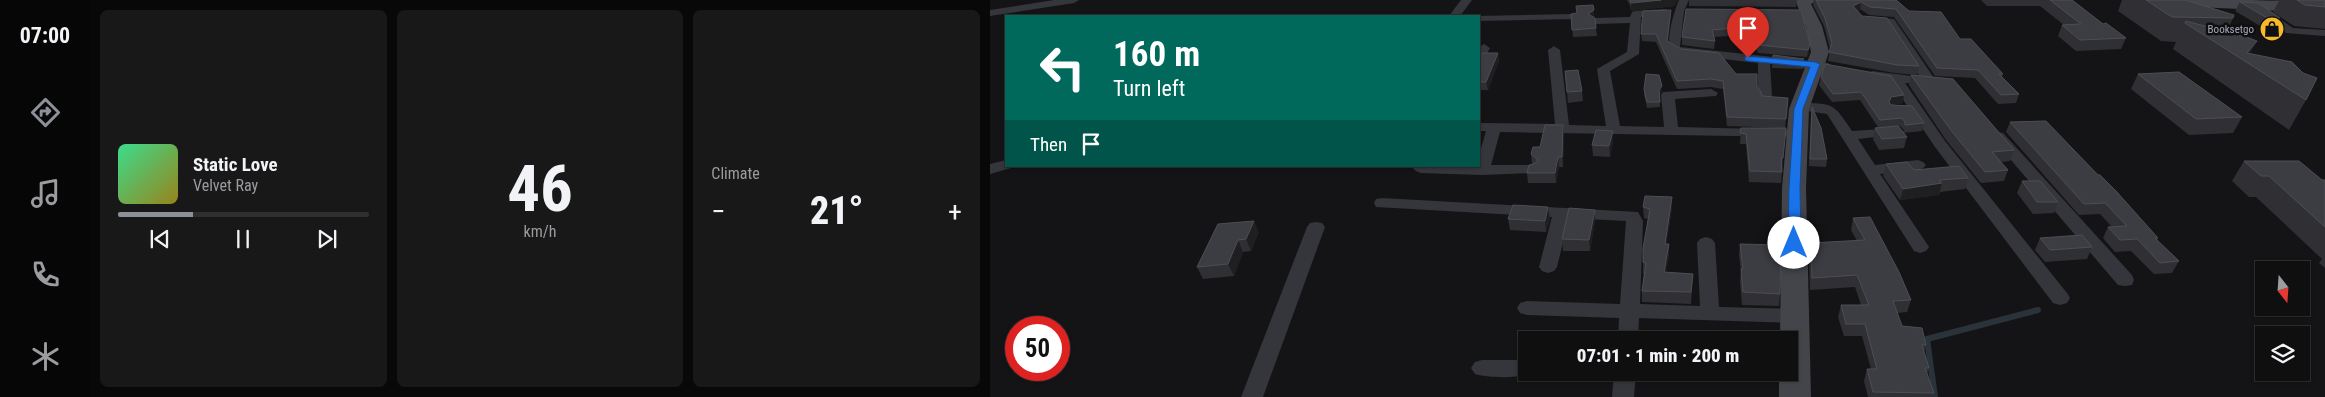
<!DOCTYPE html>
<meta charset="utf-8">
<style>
body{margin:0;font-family:"Roboto Condensed",sans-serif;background:#181819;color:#f1f3f6;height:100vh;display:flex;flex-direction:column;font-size:19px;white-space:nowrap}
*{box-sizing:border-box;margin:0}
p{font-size:16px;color:#9b9c9f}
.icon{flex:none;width:28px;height:28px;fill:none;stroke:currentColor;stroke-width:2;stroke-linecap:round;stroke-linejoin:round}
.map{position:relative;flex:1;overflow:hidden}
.drawer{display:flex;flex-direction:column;gap:10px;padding:10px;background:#080809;width:900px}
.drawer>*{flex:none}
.guide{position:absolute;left:15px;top:15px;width:475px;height:152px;border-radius:0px;box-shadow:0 1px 4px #0004,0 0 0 1px #2f2f30;background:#00695c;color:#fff;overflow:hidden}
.needle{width:32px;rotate:163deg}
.fabs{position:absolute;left:1265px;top:261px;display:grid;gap:10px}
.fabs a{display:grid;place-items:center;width:55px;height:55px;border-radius:0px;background:#0f0f10;box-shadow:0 1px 4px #0004,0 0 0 1px #2f2f30;font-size:25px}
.speed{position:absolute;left:15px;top:316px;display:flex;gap:10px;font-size:25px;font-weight:700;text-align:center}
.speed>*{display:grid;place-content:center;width:65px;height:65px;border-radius:50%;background:#0f0f10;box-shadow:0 1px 4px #0004,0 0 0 1px #2f2f30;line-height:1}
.speed .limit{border:8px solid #d22;background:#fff;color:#111}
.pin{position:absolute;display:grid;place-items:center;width:42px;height:42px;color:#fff;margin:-51px -21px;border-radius:50% 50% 50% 0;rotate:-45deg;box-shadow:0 0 5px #0007}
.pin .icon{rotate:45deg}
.me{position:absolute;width:55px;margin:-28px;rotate:0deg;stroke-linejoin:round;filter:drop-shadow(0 0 4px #0008)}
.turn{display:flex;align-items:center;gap:18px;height:105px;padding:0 25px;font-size:22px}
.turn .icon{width:65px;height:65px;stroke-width:2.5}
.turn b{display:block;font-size:35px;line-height:42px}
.then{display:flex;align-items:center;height:48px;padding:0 25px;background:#0003;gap:10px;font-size:19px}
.big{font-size:38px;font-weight:800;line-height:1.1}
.drawer .tile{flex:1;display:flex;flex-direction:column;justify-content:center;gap:8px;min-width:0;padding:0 18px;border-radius:8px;background:#181819}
.drawer .dial{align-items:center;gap:0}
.dial b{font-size:65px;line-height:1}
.song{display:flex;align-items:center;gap:15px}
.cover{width:60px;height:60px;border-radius:8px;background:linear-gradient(135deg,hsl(150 70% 55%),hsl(50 70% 35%))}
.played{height:5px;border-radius:2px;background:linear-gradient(90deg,#8c9099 30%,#2f2f30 30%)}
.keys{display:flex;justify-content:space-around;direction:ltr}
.heat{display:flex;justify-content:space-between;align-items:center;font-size:28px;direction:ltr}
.drawer .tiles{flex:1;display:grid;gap:10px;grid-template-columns:repeat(3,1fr)}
.trip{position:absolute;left:528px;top:331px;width:280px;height:50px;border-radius:0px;background:#0f0f10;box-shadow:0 1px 4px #0004,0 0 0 1px #2f2f30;font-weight:800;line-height:50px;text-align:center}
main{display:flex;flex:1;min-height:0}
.tab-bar{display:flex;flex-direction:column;width:90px;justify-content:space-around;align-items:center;background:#060606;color:#9b9c9f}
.tab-bar .icon{width:35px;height:35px}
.tab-bar .current{color:#8c9099}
.tab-bar b{font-size:22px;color:#f1f3f6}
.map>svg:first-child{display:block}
</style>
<main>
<nav class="tab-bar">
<b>07:00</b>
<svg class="icon current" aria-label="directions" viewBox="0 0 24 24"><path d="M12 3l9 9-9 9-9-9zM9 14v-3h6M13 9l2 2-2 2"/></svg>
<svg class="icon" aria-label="music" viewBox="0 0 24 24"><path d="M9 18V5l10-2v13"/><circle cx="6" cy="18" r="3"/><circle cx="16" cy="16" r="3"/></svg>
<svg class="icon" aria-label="phone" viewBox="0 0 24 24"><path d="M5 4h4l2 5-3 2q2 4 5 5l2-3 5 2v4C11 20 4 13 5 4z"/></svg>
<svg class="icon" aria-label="climate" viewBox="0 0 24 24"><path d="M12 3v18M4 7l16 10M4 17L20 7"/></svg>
</nav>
<section class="drawer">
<div class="tiles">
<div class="tile">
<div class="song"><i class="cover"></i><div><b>Static Love</b><p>Velvet Ray</p></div></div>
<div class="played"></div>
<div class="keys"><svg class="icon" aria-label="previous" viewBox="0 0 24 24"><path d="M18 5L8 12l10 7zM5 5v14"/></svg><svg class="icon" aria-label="pause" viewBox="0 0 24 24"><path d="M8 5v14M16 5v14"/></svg><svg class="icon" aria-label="next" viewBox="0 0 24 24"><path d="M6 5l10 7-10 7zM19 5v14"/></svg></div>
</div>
<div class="tile dial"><b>46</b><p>km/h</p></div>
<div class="tile"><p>Climate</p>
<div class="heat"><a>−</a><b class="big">21°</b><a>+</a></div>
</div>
</div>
</section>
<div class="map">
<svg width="1335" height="397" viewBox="0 0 1335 397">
<rect width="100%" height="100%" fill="#141416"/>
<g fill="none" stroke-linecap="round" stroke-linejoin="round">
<!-- stream -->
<path stroke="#2a333a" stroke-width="6" d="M945,397L937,339L1048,310"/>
<!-- street -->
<g fill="#35363b" fill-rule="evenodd">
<path d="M64,0H89L84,3L0,16V10Z"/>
<path d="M471,0H482L470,16H459Z"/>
<path d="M689,0H699L694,11L690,47L838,63L844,67L838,71L780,64L782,95L780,98H770L768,95V63L681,53C675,42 684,11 689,0Z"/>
<path d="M1272,7L1303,28L1335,30V36L1296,33L1268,12L1267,10Z"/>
<path d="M674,9L678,10V14L651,17L649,54L620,71L630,126L674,127L671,95L673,92L721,89L728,93L726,96L685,99L688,127L807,130L814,134L812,137L510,132L501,165H539L544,167L547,170L544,173L492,175L431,173L426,171L423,168L425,166H489V155L496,131H489V123L565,124L558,50L564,46L570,50L579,125L616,126L607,69L637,52L640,23L606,24L600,21L606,18L640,17L642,12L646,11Z"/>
<path d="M582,14L586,15V19L489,21V16H485Z"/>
<path d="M879,17L904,19L944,78H947L948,81L947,84L915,83L955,141L1077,293L1080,298L1077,303L1070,305L1063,303L945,147L901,82L878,78L876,75L882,71L930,77L897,24L875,22L873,20Z"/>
<path d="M494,44L500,48L493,61L489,62V47Z"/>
<path d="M809,102C844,105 842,101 862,131L910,128L912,131L910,134L868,139L885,165L928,160L933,162L936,165L933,168L928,170L890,174L939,247L936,251L930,253L924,251L837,114L804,109L802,106Z"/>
<path d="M1008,132L1013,133L1142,275L1144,280L1142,285L1135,286L1128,285L1003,139L1001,136L1003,133Z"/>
<path d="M16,160V166H23L21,168L0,174V164Z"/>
<path d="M392,198L648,212L653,221L650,304L710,306L707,243L710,239L716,237L722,239L725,243L729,307L805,309L812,311L815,316L812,321L805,323L649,318L648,340H628L629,318L537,315L530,313L527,308L530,303L537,301L630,304L636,221L579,218L567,267L564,271L558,273L552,271L549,267L562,217L386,207L384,203L386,199Z"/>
<path d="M326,222L332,223L335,227L273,397H251L317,227L320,223Z"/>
<path d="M492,360H536V372H544C534,379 497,378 485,374L481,368L485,362Z"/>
<path d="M624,372H646L644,397H622Z"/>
</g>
<!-- secondary -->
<g fill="#43454b" fill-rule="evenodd">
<path d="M805,0H827L821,4L832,26L839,52L819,109L816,188L821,397H789V372H799V340H790L792,188L799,109L821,52L816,26Z"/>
<path d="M1155,0H1263L1335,3V13L1163,5L1158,3Z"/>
</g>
</g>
<!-- wall -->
<g fill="#303034" fill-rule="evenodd">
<path d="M637,0H688L684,6L641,11L640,5Z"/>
<path d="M699,0H807L806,7L699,6Z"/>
<path d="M824,0H906L919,11L970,39L1013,74L1012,77L1029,94L1026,103L1008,104L985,78L945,76L904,17L879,15L870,9L868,11L872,16L929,66L927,75L905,73L838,61L840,49L834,26L823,5Z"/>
<path d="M991,0H1082L1113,24L1136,38L1131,49L1086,51L1068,36L1072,25H1074L1050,6H997Z"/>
<path d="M1132,0H1195L1243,18L1237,32L1260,53L1316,100L1299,130L1183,49L1186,42L1171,41L1128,11Z"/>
<path d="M1267,0H1335V29L1304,26L1283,12L1289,1Z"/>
<path d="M1250,2L1290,18L1285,28L1272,27L1245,11Z"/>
<path d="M681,10L678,41L691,49L746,74L767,87L772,96L798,98L795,128L737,126L733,89L721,87L687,89L666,42L652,41L651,34Z"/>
<path d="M811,10L819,52L817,57L768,53L763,42H758L753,35L724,37L725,41L724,49L692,45V37Z"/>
<path d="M581,14L604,17H603L606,28L607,36L583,37Z"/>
<path d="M508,53L509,61L498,90H489V55Z"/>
<path d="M783,55L814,59L813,69L782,68Z"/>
<path d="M1148,74L1252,117L1243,133L1199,135L1141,89Z"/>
<path d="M921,75L1024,150L1020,161L1011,162L1018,170L1014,181L991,183L956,140L919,85Z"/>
<path d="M831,77L913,103L901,105L934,123L932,131L913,133L917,137L914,148L889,150L883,139L885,128L897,127H888L870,100L842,102L829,85ZM909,126H910L914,130L913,132Z"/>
<path d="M576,81L592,91L593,101L578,103Z"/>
<path d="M654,89L672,91L670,94V107L657,108L654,94Z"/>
<path d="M822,107L837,159L836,167L819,166L821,114Z"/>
<path d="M1020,122L1168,238L1167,240L1189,261L1182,273L1164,274L1141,251L1125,252L1113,238L1118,227H1122L1110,214L1089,215L1016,132Z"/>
<path d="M573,125L574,135L573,167H569L566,183H538L537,173L542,164L541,154Z"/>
<path d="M751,128L793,158L791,183L759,182L756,144H750Z"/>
<path d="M623,142L620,157L603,156L602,145Z"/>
<path d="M1254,161L1335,180V268L1329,263L1332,259L1266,197H1259L1242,181Z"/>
<path d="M896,164L924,170L978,178L975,189L950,192L949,195L910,200L893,176Z"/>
<path d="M402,166H424L421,168L403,167Z"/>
<path d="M1032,181L1068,202L1064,213L1043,214L1027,193Z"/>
<path d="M682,197V208L676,244H679V255L676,272L703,274L701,304L652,302V291L654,274H653V262L658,219L654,218L653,207Z"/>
<path d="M863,218L921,300L917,312L907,313L912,326L936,345L934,352L939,368L937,374L944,393L942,397H878L874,381L877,369H881L872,336H854L848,317L851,305H871L865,287L820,290L819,254L821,243L867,241L861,230Z"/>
<path d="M518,219H560L556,232L520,230Z"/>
<path d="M605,221L600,251H573L572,239Z"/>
<path d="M228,224L269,232L261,251L253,252L244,276L213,279L207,267Z"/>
<path d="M1050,238L1102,247L1097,259L1055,262L1045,250Z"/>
<path d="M750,244L790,294L789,306L752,305L750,281L751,271L749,256Z"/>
</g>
<!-- shaded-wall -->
<g fill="#1f1f22">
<path d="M671,0H688L684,6L641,11V3Z"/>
<path d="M871,2L870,9L862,14L863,6Z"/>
<path d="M604,10V17L598,22V14Z"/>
<path d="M681,10V17L677,49V41Z"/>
<path d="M1267,41L1256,62L1257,53Z"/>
<path d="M820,44L819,52L817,57L818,50Z"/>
<path d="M508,53L509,61L498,90L496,82Z"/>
<path d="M672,86V91L669,95V90Z"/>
<path d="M914,95L913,103L899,105V102L901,97Z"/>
<path d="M573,125L574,135L573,167L572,157Z"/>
<path d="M623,131V142L620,157L619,146Z"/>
<path d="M568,157L569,167L566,183L565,173Z"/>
<path d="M952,183L949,195L910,200L913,189Z"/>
<path d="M682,197V208L675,255V244Z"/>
<path d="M558,207L560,219L556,232L555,221Z"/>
<path d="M605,210V221L600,251L599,240Z"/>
<path d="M264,221L269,232L261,251L256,239Z"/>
<path d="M248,240L253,252L244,276L238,264Z"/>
<path d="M679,244V255L674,283V272Z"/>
</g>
<!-- building -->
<g fill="#3c3d42" stroke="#4d4e54">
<path d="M640,0H671L641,3Z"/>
<path d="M826,0H906L919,11L951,12L970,39H981L1013,74H1009L1029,94L1011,95L988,70L947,68L906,9L880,7L871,2L863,6L872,16L897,18L929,66L907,65L839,52L842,43L835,18Z"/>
<path d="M1060,0H1082L1113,24L1116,23L1136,38L1090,40L1072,25L1091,24Z"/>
<path d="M1156,0H1195L1244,15L1243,18L1182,17Z"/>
<path d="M1307,0H1335V7L1315,5Z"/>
<path d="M1250,2L1268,3L1290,18H1277Z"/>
<path d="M603,5L604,10L598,14L605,18L606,28L582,30L581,14L587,13L586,6Z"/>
<path d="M696,9L811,10L820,44L818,50L769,45L764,34L758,35L754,27L722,30L725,41L692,37Z"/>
<path d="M681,10L677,41L691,49L729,53L746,74H767V87L771,92L772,96L798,98L796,119L737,117L733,81L721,79L687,81L666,34H651L653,11Z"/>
<path d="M1196,21L1259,38L1267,41L1257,53L1302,62L1313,73L1327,78L1316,100L1195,23Z"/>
<path d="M494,53H508L496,82H489V55Z"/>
<path d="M783,55L814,59H783Z"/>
<path d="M835,64L901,76L914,95L901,97L899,102L901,105L922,106L934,123L915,125V122L912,118L890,120L871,92L843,94L831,77Z"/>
<path d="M588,70L592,91L577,92L575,71Z"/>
<path d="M1189,72L1252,117L1206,119L1148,74Z"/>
<path d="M656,74L669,75L672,86L669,90L670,102H657L654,89Z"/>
<path d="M921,75L963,79L1024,150L1002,152L1018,170L995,172L960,129Z"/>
<path d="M822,107L831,128L837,159H820Z"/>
<path d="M1056,121L1108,175H1110L1126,191L1168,238H1165L1189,261L1170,263L1147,239L1130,240L1118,227L1137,226L1115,203L1094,204L1020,122Z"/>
<path d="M555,125H573L572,157H568L565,173H537L539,165L544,164L548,160L541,154L543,147H550Z"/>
<path d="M908,126L917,137L892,139L885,128Z"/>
<path d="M751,128H796L793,158H791L792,172L760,171L756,134L750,133Z"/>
<path d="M606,130L623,131L619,146L602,145Z"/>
<path d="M1254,161H1309L1332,180H1335V227L1279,176H1271Z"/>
<path d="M917,162L924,170L969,166L978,178L949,180L952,183L913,189L896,164Z"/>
<path d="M1032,181H1050L1068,202H1047Z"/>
<path d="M655,196L682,197L675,244H679L674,272L703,274L701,292L652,291L656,263L653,262V248L660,209L653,207Z"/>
<path d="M523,205L558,207L555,221L518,219Z"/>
<path d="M579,208L605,210L599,240L572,239Z"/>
<path d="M880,217L909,272L921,300L903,301L912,326L932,328L936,345H932L939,368H935L944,393L883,392L877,369H887L875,324H856L851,305H879L867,275L822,278L821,243L875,240L863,218Z"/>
<path d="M264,221L256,239L248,240L238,264L207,267L228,224Z"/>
<path d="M1092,235L1102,247L1060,250L1050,238Z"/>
<path d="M750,244L791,245L790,294L753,292L751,269H753Z"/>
</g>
<!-- route -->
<path fill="#1a73e8" stroke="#114b97" d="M755,56L825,62L830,64L813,109L810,188L811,243L809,246L804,247L798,243L799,188L804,109L820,67L758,61L755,60Z"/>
<!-- icons -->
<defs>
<symbol id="shop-disc" viewBox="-11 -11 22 22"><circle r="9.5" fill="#f8b92a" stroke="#0f0f11"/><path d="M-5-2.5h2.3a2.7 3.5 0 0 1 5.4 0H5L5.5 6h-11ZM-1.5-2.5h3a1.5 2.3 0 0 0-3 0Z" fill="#111"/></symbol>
</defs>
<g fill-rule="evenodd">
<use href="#shop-disc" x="1268" y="15" width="28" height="28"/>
</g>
<g text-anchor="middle" stroke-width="5" stroke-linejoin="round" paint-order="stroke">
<!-- far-poi labels -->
<g font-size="11" fill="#a5aab7" stroke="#0f0f11" text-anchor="end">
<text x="1264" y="33">Booksetgo</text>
</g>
</g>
</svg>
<div class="fabs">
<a><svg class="needle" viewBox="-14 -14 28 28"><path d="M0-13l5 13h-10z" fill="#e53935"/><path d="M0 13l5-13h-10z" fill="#9b9c9f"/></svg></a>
<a><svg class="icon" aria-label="layers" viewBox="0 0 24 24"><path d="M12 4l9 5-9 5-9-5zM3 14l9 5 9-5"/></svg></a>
</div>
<div class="speed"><div class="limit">50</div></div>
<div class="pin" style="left:758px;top:58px;background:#d93025"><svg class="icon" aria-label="arrive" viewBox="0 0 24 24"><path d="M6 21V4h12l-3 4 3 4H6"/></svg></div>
<svg class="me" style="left:804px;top:243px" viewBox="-20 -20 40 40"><circle r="19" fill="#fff"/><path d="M0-13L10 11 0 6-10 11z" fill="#1a73e8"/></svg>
<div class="trip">07:01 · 1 min · 200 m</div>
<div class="guide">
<div class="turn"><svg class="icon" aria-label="left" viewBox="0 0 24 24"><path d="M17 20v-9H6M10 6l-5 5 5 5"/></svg><div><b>160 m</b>Turn left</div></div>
<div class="then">Then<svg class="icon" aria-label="arrive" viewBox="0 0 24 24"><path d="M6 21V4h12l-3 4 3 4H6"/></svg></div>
</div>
</div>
</main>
